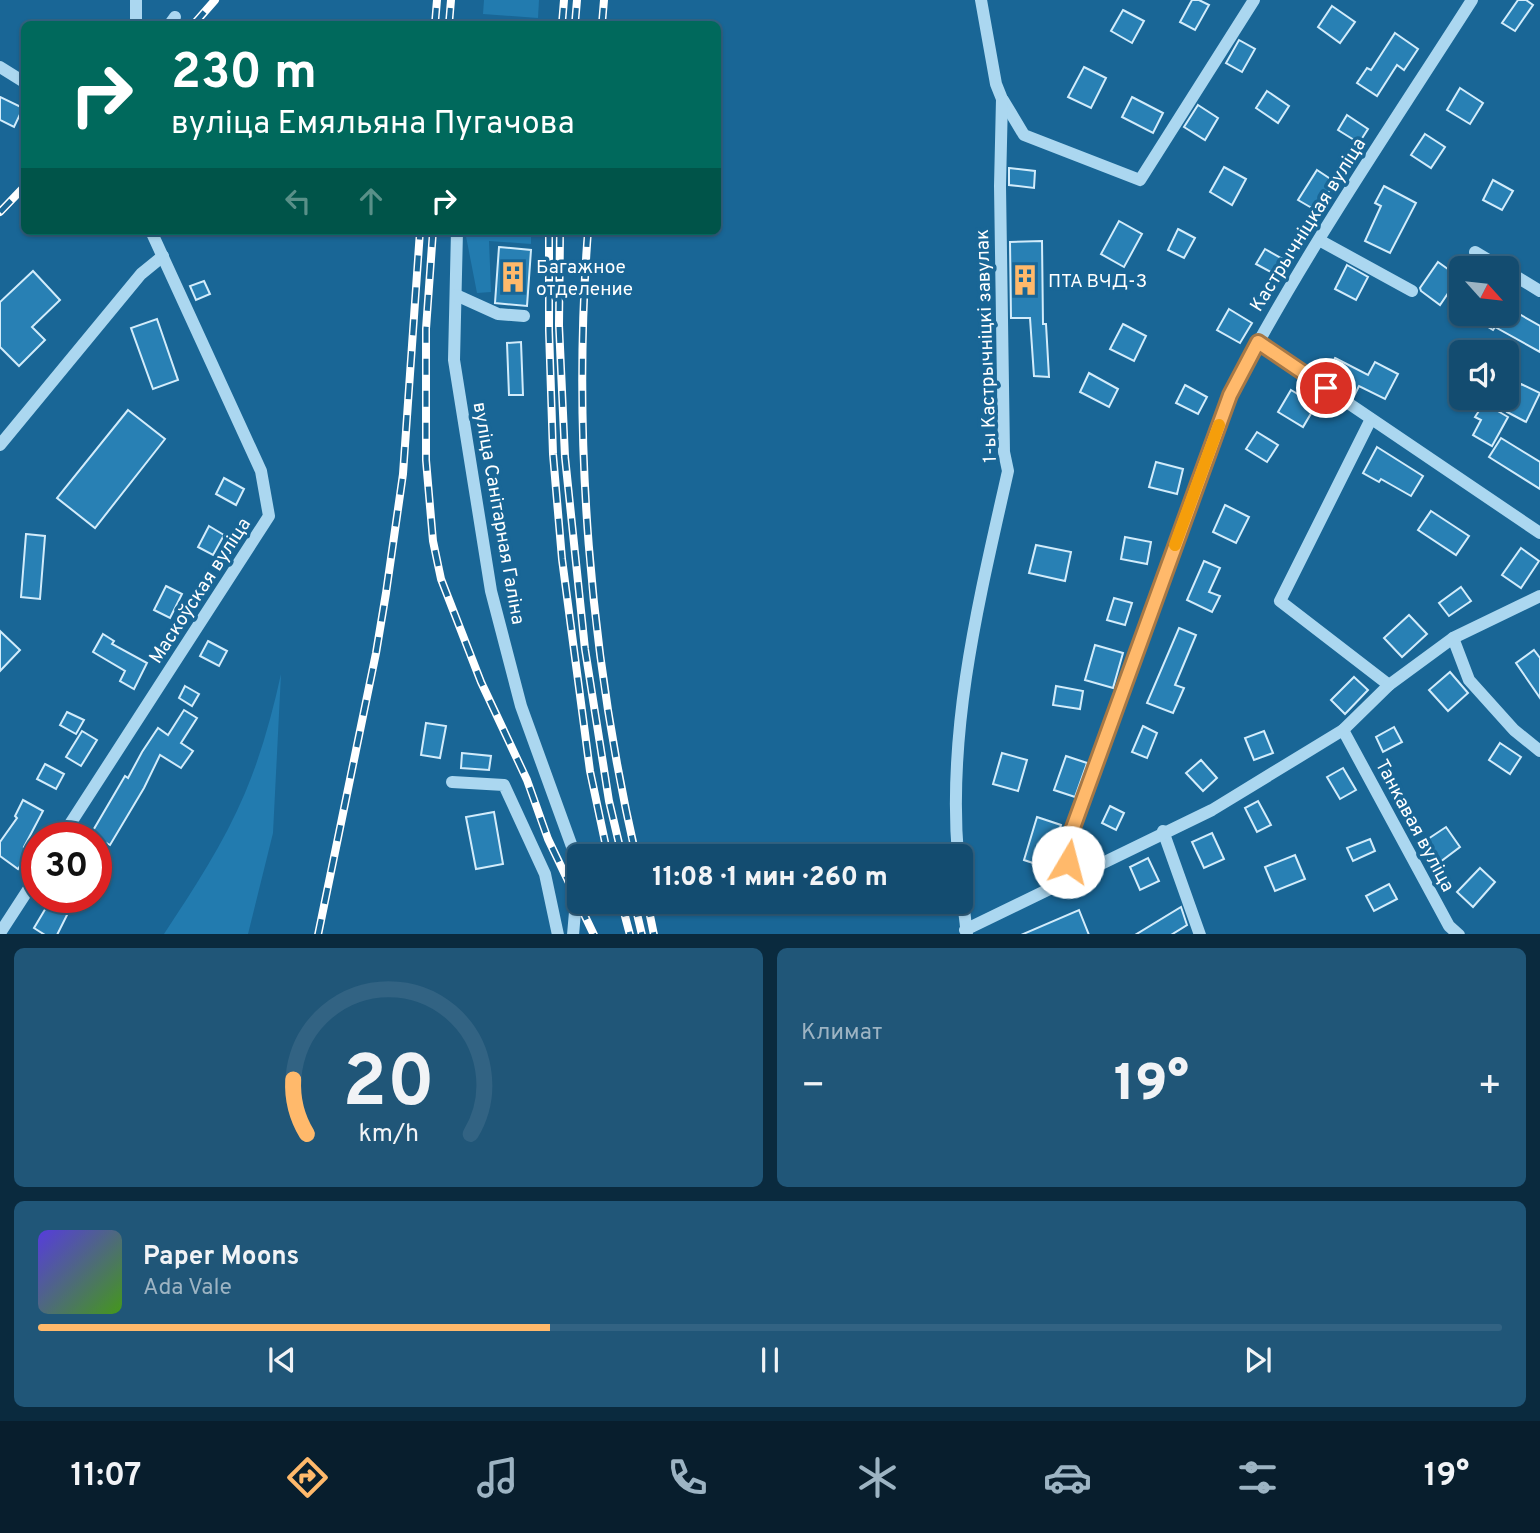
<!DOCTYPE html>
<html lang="ru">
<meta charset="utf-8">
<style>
body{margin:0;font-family:Overpass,sans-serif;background:#205678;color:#f1f3f6;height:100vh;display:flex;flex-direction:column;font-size:26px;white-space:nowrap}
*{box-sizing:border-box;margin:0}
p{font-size:23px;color:#9db4c3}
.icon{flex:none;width:38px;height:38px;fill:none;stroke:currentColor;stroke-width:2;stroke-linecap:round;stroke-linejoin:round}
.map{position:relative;height:934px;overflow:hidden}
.side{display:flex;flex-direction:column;gap:14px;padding:14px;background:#0a2a3e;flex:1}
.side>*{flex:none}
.top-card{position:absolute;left:21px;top:21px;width:700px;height:214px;border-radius:10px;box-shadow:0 2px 5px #0004,0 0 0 2px #326383;background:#00695c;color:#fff;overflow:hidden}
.needle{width:46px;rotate:117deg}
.buttons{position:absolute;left:1449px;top:256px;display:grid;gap:14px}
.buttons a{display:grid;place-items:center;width:70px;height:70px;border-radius:10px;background:#134c70;box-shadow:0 2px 5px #0004,0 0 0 2px #326383;font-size:35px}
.speed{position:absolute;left:21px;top:822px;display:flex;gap:14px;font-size:35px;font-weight:700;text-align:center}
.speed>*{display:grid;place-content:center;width:91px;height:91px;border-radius:50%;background:#134c70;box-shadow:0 2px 5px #0004,0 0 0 2px #326383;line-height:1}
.speed .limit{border:10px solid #d22;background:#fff;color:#111}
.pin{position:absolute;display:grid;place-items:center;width:60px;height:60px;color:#fff;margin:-30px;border:4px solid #fff;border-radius:50%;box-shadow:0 2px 7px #0007}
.me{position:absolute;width:77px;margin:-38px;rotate:8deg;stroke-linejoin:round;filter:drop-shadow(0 0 5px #0008)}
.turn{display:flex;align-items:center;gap:24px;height:147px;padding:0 35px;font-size:32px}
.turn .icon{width:91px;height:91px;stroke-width:2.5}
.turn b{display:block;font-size:49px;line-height:60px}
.lanes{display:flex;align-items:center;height:66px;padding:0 35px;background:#0003;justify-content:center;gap:35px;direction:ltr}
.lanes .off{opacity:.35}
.big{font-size:52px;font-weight:800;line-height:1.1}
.side .tile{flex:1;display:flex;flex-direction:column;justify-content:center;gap:10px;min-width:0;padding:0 24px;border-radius:10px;background:#205678}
.side .dial{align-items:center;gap:0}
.dial svg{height:182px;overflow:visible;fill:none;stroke:#326383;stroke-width:7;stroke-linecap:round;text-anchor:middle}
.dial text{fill:#f1f3f6;stroke:none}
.song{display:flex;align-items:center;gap:21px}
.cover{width:84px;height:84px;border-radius:10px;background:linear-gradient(135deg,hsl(250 70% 55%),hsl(100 70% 35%))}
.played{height:7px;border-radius:4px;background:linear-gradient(90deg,#ffb96b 35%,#326383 35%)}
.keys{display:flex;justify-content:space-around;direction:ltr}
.heat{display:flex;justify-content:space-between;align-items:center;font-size:38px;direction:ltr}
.side .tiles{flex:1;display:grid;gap:14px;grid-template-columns:1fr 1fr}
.tile:last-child{grid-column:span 2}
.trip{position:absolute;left:567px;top:844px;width:406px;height:70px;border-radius:10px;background:#134c70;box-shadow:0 2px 5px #0004,0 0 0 2px #326383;font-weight:800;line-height:70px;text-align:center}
.tab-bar{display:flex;height:112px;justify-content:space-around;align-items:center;background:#081e2d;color:#9db4c3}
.tab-bar .icon{width:49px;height:49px}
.tab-bar .active{color:#ffb96b}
.tab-bar b{font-size:32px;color:#f1f3f6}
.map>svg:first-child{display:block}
</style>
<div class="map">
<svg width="1540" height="935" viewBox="0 0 1540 935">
<rect width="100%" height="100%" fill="#196696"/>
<!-- green -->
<g fill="#227baf">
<path d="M484,0H539L538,18L483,14Z"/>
<path d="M465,231H531V244L489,241L491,292L477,293Z"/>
<path d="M281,674L273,833L248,934H164C193,890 224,843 245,793C261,755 272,715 281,674Z"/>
</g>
<!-- building -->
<g fill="#2880b4" stroke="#d2ecfb" stroke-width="2">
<path d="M1192,0H1199L1209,5L1195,30L1180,22Z"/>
<path d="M1518,0H1526L1533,5L1515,31L1502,23Z"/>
<path d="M1332,6L1355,22L1340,43L1318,27Z"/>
<path d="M1123,10L1144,21L1132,43L1111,31Z"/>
<path d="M1395,33L1418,49L1404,70L1397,65L1377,96L1357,83L1367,68L1371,70Z"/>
<path d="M1239,40L1255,49L1242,72L1226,63Z"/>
<path d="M1084,67L1106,78L1091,108L1068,97Z"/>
<path d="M1460,88L1483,103L1470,124L1447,110Z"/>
<path d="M1267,91L1289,106L1278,123L1256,108Z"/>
<path d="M0,97L23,108L14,127L0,120Z"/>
<path d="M1132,97L1163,113L1153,133L1122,117Z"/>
<path d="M1198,105L1218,118L1205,140L1184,127Z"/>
<path d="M1347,115L1368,129L1359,143L1338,130Z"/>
<path d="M1425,134L1445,147L1431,168L1411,155Z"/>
<path d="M1224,167L1246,179L1232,205L1210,192Z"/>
<path d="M1009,168L1035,171L1034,188L1009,185Z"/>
<path d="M1317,170L1335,182L1317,211L1298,200Z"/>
<path d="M1493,180L1513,191L1502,210L1483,200Z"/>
<path d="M1384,186L1416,203L1390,253L1365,241L1381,206L1375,203Z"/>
<path d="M1119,221L1142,234L1124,267L1101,254Z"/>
<path d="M1178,229L1195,238L1184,258L1168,250Z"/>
<path d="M1042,241L1043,324H1046L1049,377L1034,376L1030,318H1011L1010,242Z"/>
<path d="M499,247L531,250L527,306L495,303Z"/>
<path d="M1265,249L1286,261L1278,276L1256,264Z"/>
<path d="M1438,262L1459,277L1440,305L1421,291L1420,288Z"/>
<path d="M1347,265L1368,277L1356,300L1335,289Z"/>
<path d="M33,271L60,300L32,327L45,340L19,366L0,347V302Z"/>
<path d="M204,281L210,294L196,300L190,286Z"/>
<path d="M1507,307L1540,326V352L1495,327L1493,330L1465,313H1507Z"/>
<path d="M1229,309L1252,323L1240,343L1217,330Z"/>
<path d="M157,319L178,380L153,389L131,328Z"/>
<path d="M1123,324L1146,336L1134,361L1110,349Z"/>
<path d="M521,342L523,395H509L507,343Z"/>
<path d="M1335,358L1368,375L1375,362L1398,374L1385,399L1359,386L1354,396L1325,377Z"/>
<path d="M1089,373L1118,389L1109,407L1080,392Z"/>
<path d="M1521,384L1540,393L1526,422L1507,412Z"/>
<path d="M1185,385L1207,397L1198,414L1176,403Z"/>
<path d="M1291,390L1316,405L1303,427L1278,412Z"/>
<path d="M1484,403L1508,417L1492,446L1473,435L1481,420L1475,417Z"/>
<path d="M128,410L165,439L95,528L57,498Z"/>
<path d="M1257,432L1278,445L1267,462L1246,449Z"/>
<path d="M1501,438L1540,462V489L1489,457Z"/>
<path d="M1377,447L1423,476L1411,496L1381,479L1379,482L1363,473Z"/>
<path d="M1156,462L1183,469L1177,494L1149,487Z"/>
<path d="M224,478L244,489L236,505L216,494Z"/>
<path d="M1225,505L1249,517L1236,543L1213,532Z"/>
<path d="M1431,511L1469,536L1456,555L1418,530Z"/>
<path d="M209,526L224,535L213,555L198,547Z"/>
<path d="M26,534L45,536L40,599L21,597Z"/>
<path d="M1125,537L1151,542L1147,564L1121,559Z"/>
<path d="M1036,545L1071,552L1065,581L1029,573Z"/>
<path d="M1521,548L1539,561L1521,588L1502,575Z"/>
<path d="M1204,561L1220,568L1209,592L1220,596L1212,612L1187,600Z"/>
<path d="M166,586L182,594L170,618L154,610Z"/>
<path d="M1461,587L1471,601L1449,616L1439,603Z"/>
<path d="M1114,598L1132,603L1125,625L1107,620Z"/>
<path d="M1409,615L1427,634L1402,657L1384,638Z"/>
<path d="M1179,628L1196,635L1175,685L1184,688L1173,713L1147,703Z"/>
<path d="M0,631L20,650L0,671Z"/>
<path d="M103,634L114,641L112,644L147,663L134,689L120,681L125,671L93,652Z"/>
<path d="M208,641L227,651L219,666L200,656Z"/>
<path d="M1095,645L1123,653L1113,688L1085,680Z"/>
<path d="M1534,650L1540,658V698L1516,663Z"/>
<path d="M1450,672L1468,693L1448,711L1429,690Z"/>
<path d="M1354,677L1368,690L1345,714L1331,700Z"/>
<path d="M185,686L199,694L192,706L179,698Z"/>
<path d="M1056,686L1083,691L1080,709L1053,705Z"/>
<path d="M184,710L197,718L181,743L193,751L181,768L160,755L144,788L110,845L91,834L125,776L128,778L142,752L158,728L168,735Z"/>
<path d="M67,712L84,720L76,734L60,725Z"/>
<path d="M426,723L446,726L440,758L421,755Z"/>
<path d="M1143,726L1157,733L1147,758L1132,752Z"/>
<path d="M1394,727L1402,742L1383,752L1376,737Z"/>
<path d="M82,731L97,740L81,766L66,757Z"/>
<path d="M1264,731L1273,753L1254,760L1245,738Z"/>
<path d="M1500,743L1521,757L1510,774L1489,760Z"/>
<path d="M462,753L491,756L489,770L461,768Z"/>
<path d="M1002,753L1027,760L1018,791L993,784Z"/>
<path d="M1066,756L1087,763L1075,797L1054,790Z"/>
<path d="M1201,760L1217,778L1203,791L1186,773Z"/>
<path d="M45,764L64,774L56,789L37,779Z"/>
<path d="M1343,768L1356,790L1340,799L1327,777Z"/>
<path d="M23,800L43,811L24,847L30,851L18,869L0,856V842L17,818L15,816Z"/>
<path d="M1258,801L1271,825L1257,832L1245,808Z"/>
<path d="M1110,806L1124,813L1116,830L1102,823Z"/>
<path d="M494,812L503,864L476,869L466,817Z"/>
<path d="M1037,817L1061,825L1048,868L1024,860Z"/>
<path d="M1446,827L1460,847L1440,862L1425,841Z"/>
<path d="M1212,833L1224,859L1204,868L1192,842Z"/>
<path d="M1370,839L1375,851L1353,861L1347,848Z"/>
<path d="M1295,855L1305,879L1275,891L1265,867Z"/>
<path d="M1148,858L1159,881L1140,890L1130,867Z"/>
<path d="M1480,868L1495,882L1473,907L1457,892Z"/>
<path d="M1389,884L1397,899L1374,911L1366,896Z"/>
<path d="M50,901L69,911L57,935H45L34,928Z"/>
<path d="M1181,907L1187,925L1171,935H1135Z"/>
<path d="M1079,910L1089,935H1021Z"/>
</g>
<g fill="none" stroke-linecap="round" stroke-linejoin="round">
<!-- minor -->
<g stroke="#abd7f0" stroke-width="12">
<path d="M136,24V0"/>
<path d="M170,24L175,17"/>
<path d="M0,67L24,82"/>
<path d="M1003,100L1024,135L1140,180L1254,0"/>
<path d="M457,231L454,360L491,591L521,706L579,866L573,935"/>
<path d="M1319,240L1412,291"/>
<path d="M1475,252L1502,268"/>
<path d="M1507,271L1540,291"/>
<path d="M456,295L498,314L524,316"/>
<path d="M1258,342L1540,533"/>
<path d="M1371,419L1280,601L1389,685"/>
<path d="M0,445L141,274L163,256"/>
<path d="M1453,638L1469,680L1514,730L1540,751"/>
<path d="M1343,730L1449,926L1459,935"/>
<path d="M452,782L504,785L545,874L558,935"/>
<path d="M1163,831L1200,935"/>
<path d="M61,838L269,516L261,471L151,231"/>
<path d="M958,856C947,726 980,596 1008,471L1004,452L1000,186L1002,99L996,84L981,0"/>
<path d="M1070,877L1066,847L1230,395C1301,258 1389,130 1472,0"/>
<path d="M961,884L967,935"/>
<path d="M965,930L1212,810L1343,730L1389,685L1453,638L1540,596"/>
<path d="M0,933L37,876"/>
</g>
<defs>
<g id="rail">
<path d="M194,24L215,0"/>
<path d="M435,24L437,0"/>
<path d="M449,24L451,0"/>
<path d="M562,24L564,0"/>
<path d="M575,24L577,0"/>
<path d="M602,24L604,0"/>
<path d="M0,212L24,187"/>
<path d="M433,231L426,329V460L433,541L441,579L481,682L527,780L548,839L594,935"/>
<path d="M549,231V330L553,454L562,559L590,771L608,856"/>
<path d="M560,231L559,325L565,457L585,649L609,801L622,856"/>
<path d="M588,231C572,436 590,655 636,856"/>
<path d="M621,901L630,935"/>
<path d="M634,901L642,935"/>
<path d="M647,901L654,935"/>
<path d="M318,935L376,653L386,593L403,474L420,231"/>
</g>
</defs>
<!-- rail casing -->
<use href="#rail" stroke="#fff" stroke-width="8"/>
<!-- rail -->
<use href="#rail" stroke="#196696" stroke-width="5" stroke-dasharray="16" stroke-linecap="butt"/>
</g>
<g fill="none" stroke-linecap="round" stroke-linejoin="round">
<defs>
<path id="route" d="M1068,862L1066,847L1230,395L1258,342L1326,388"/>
</defs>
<!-- route casing -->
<use href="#route" stroke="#a67846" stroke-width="18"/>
<!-- route -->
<use href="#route" stroke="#ffb96b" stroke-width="12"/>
<!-- slow -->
<path stroke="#f59e0b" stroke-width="12" d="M1175,545L1219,425"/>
</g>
<!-- icons -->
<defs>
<symbol id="building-bare" viewBox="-9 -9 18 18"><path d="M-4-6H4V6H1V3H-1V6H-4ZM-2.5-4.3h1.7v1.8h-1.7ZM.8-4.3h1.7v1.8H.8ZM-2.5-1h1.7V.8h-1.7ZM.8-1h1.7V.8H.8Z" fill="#ffb96b" stroke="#196696" stroke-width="2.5" paint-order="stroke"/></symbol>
</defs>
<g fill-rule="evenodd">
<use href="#building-bare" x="491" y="255" width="44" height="44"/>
<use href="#building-bare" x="1003" y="258" width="44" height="44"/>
</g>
<g text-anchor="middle" stroke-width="7" stroke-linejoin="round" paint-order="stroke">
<!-- street labels -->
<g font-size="19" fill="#fff" stroke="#196696">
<text transform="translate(1307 224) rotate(-58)" y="7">Кастрычніцкая вуліца</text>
<text transform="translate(985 346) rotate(-92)" y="7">1-ы Кастрычніцкі завулак</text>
<text transform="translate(500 513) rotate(80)" y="7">вуліца Санітарная Галіна</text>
<text transform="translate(199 590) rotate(-57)" y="7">Маскоўская вуліца</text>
<text transform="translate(1416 825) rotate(62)" y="7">Танкавая вуліца</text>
</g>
<!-- poi labels -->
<g font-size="19" fill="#fff" stroke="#196696" text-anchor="start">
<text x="536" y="273">Багажное<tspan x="536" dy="22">отделение</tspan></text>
<text x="1048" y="287">ПТА ВЧД-3</text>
</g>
</g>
</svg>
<div class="buttons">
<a><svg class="needle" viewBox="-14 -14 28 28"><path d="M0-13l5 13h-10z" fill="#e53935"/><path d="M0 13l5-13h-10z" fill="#9db4c3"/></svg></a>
<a><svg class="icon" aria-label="sound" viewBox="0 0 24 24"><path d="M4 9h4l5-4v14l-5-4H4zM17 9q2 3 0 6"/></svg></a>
</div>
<div class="speed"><div class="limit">30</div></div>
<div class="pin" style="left:1326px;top:388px;background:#d93025"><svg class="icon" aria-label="arrive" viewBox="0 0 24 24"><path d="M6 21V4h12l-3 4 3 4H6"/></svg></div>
<svg class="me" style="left:1068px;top:862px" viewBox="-20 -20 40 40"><circle r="19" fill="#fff"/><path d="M0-13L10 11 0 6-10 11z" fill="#ffb96b"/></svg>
<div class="trip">11:08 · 1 мин · 260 m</div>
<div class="top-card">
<div class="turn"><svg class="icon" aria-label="right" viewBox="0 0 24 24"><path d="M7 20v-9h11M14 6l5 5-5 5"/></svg><div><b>230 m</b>вуліца Емяльяна Пугачова</div></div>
<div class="lanes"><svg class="icon off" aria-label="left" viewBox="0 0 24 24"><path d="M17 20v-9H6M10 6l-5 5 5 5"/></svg><svg class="icon off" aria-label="ahead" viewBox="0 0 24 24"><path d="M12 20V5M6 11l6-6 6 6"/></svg><svg class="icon" aria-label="right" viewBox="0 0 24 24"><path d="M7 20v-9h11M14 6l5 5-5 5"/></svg></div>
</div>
</div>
<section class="side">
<div class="tiles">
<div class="tile dial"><svg viewBox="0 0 100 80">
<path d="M14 69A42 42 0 1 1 86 69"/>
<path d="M14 69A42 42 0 0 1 8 45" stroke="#ffb96b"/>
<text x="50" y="56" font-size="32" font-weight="700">20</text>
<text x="50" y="72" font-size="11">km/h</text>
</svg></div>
<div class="tile"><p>Климат</p>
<div class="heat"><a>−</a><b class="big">19°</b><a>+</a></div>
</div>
<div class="tile">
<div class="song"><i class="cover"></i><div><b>Paper Moons</b><p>Ada Vale</p></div></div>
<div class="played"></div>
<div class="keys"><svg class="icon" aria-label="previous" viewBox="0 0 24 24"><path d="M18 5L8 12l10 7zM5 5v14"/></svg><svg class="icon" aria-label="pause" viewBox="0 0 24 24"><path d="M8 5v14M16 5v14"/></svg><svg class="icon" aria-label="next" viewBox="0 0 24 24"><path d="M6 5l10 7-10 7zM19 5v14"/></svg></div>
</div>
</div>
</section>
<nav class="tab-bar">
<b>11:07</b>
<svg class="icon active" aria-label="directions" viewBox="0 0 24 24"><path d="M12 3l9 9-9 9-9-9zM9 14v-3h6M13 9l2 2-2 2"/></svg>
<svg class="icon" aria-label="music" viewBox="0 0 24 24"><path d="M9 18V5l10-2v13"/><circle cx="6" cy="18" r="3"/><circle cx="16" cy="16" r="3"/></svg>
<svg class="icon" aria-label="phone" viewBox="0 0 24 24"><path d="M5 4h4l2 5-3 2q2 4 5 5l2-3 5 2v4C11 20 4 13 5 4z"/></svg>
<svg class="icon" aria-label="climate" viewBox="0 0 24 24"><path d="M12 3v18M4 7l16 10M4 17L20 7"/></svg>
<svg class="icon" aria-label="car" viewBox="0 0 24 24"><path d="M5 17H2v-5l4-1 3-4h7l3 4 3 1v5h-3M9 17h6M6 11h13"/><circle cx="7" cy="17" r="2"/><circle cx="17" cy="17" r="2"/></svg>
<svg class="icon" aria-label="filters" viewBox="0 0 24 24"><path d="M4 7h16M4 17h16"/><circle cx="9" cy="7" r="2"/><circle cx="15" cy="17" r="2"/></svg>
<b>19°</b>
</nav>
